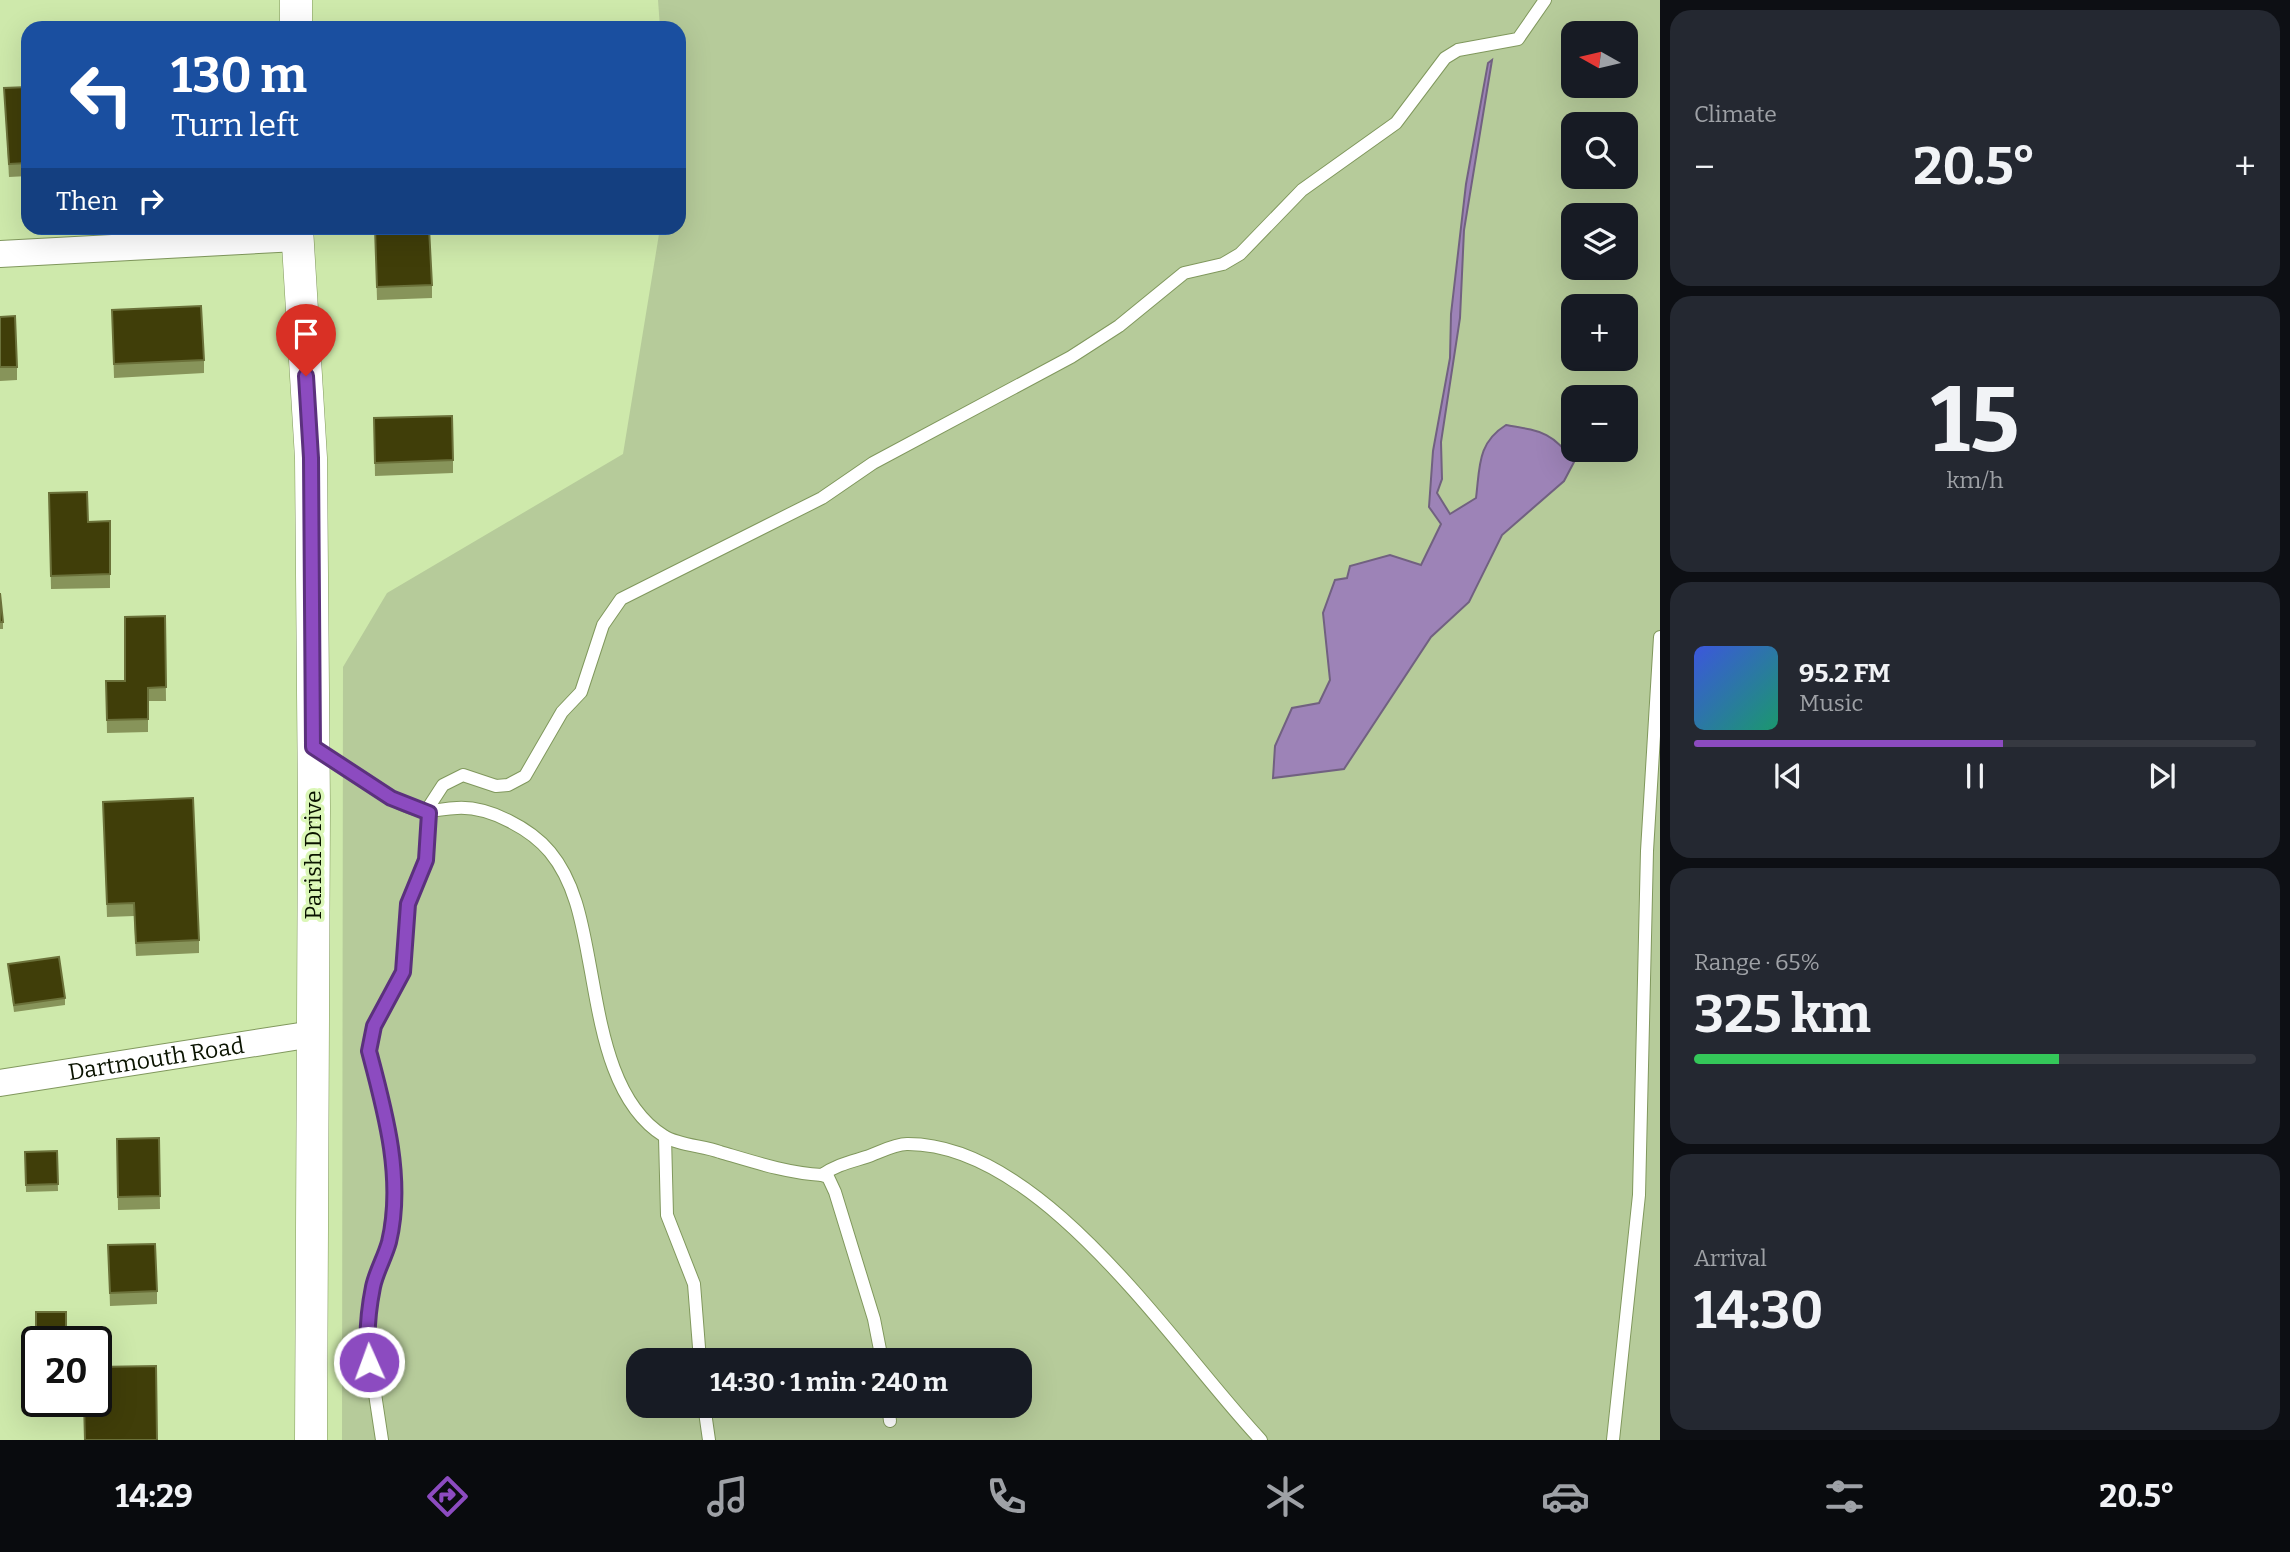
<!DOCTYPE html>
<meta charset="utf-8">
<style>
body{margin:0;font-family:Bitter,serif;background:#242831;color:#f1f3f6;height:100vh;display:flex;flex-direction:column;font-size:26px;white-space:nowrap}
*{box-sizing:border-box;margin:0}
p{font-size:23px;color:#9ea1a6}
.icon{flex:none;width:38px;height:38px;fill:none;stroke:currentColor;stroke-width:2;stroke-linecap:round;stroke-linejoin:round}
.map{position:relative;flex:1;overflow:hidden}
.details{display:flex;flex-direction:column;gap:10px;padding:10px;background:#0d0f14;width:630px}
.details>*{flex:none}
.hud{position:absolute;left:21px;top:21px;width:665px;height:214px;border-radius:21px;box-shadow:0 7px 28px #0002;background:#1a4fa0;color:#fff;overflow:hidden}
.needle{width:46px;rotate:278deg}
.controls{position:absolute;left:1561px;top:21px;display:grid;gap:14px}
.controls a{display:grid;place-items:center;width:77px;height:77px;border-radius:14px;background:#171b24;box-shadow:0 7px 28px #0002;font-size:35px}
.speed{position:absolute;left:21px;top:1326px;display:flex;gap:14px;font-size:35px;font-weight:700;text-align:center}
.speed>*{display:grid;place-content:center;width:91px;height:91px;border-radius:50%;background:#171b24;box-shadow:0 7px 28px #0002;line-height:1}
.speed .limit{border:4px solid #111;border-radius:10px;background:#fff;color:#111}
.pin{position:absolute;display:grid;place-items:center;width:60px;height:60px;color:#fff;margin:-72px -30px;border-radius:50% 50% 50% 0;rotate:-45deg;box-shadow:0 0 7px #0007}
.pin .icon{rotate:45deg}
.me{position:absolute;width:77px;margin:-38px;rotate:358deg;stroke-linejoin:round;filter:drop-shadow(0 0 5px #0008)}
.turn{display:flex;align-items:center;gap:24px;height:147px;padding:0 35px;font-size:32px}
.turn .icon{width:91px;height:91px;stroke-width:2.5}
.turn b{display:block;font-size:49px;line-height:60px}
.then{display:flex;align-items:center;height:66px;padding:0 35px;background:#0003;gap:14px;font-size:26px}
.big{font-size:52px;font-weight:700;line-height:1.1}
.details .tile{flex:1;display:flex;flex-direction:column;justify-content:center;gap:10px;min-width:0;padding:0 24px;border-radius:21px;background:#242831}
.details .dial{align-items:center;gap:0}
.dial b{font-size:91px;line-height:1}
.song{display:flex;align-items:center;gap:21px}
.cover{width:84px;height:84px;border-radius:10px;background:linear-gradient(135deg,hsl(230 70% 55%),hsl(160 70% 35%))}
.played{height:7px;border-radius:4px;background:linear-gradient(90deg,#8c4bc0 55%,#363941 55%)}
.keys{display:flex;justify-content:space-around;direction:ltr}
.heat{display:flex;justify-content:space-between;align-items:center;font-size:38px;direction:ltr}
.charge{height:10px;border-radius:5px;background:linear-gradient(90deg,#34c759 65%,#363941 0)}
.trip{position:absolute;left:626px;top:1348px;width:406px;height:70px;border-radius:21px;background:#171b24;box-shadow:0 7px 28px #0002;font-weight:700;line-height:70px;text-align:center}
.tabs{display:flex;height:112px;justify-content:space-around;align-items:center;background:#090b0e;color:#9ea1a6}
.tabs .icon{width:49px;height:49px}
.tabs .current{color:#8c4bc0}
.tabs b{font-size:32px;color:#f1f3f6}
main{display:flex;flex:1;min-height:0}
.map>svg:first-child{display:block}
</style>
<main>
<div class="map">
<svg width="1660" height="1440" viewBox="0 0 1660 1440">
<rect width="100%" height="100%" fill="#cee9ab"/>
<!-- green -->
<path fill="#b6cb9a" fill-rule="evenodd" d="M658,0H1660V1440H342L343,667L387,593L623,454L660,228H679V28H660ZM1573,33H1626V86H1573ZM1573,124H1626V177H1573ZM1573,215H1626V268H1573ZM1573,306H1626V359H1573ZM1573,397H1626V450H1573ZM639,1360H1020V1405H639Z"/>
<!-- water -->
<path fill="#9d83b7" stroke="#716180" stroke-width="2" d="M1492,60L1464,230L1460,318L1441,442L1442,479L1437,493L1450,514L1476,498C1480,467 1477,443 1506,425C1541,431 1553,432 1574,462L1564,481L1502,535L1469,602L1431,637L1344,769L1273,778L1275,746L1292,708L1319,703L1330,680L1323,613L1335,580L1347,578L1350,566L1390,555L1421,565L1441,524L1429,507L1433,451L1450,358L1451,314L1466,184L1488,63Z"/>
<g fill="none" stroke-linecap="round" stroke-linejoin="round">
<defs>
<g id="service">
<path d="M317,749C345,766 377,794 406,806C429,815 435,809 457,808C489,806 531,829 550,852C575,882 582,923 589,961C600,1018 609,1102 664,1136C678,1145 703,1146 720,1152C754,1162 787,1173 822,1175C836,1165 850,1162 866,1157C878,1153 894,1144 907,1144C1044,1143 1175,1349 1261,1440"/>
<path d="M665,1137L667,1215L694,1284L700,1360"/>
<path d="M822,1175L828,1177L835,1192L874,1319L882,1360"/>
<path d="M704,1405L709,1440"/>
<path d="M888,1405L890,1421"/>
<path d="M382,1440L367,1341L373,1286L389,1241L394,1191L390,1142L369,1051L370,1038L378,1016L403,972L408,904L426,860L430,805L443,785L463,775L496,786L508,785L525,776L562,712L581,692L603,625L621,599L822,498L873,463L1071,357L1119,326L1184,273L1223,264L1240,254L1302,190L1396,123L1445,58L1458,50L1518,39L1545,0"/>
<path d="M1613,1440L1639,1195L1647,851L1660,637"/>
</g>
<g id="minor">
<path d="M0,254L297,238"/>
<path id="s1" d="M0,1083L313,1034"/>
</g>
<g id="tertiary">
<path d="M296,0V28"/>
<path d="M297,228L311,458L314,808L311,1440"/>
</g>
</defs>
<!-- service casing -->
<use href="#service" stroke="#80985d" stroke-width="14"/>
<!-- minor casing -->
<use href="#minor" stroke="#80985d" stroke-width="28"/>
<!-- tertiary casing -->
<use href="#tertiary" stroke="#80985d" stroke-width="33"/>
<!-- service -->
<use href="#service" stroke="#fff" stroke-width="12"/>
<!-- minor -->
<use href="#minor" stroke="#fff" stroke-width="26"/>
<!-- tertiary -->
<use href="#tertiary" stroke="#fff" stroke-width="32"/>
</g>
<!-- wall -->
<g fill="#87945a">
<path d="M28,87V176L9,177L4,88Z"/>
<path d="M375,228L432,285V298L377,300Z"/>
<path d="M112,310L204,360V373L114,378Z"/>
<path d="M0,317L17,367V380L0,381Z"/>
<path d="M374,418L453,460V473L375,476Z"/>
<path d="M49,493L88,522L110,521V588L51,589Z"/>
<path d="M0,593L3,622V629H0Z"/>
<path d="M165,616L166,701H148V732L107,733L106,681H125Z"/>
<path d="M103,802L199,940V953L136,956L134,916L107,917Z"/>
<path d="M8,964L65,998V1005L14,1012Z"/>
<path d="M159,1138L160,1209L118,1210L117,1139Z"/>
<path d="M57,1151L58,1191L26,1192L25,1152Z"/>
<path d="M108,1245L157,1291V1304L110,1306Z"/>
</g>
<!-- building -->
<g fill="#403e09" stroke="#6b713a" stroke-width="2">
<path d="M28,87V163L9,164L4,88Z"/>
<path d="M375,228H429L432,285L377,287Z"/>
<path d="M201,306L204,360L114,364L112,310Z"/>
<path d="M15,316L17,367H0V317Z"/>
<path d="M452,416L453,460L375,463L374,418Z"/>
<path d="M87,492L88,522L110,521V574L51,576L49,493Z"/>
<path d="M0,593L3,622H0Z"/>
<path d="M165,616L166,687L148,688V719L107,720L106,681H125V617Z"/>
<path d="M193,798L199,940L136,943L134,903L107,904L103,802Z"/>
<path d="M59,957L65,998L14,1005L8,964Z"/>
<path d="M159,1138L160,1196L118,1197L117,1139Z"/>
<path d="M57,1151L58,1184L26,1185L25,1152Z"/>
<path d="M155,1244L157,1291L110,1293L108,1245Z"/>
<rect x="36" y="1312" width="30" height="30"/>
<path d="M156,1366L157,1440H85L84,1402H96V1367Z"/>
</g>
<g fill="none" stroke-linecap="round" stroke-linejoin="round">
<defs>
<path id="route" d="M306,376L311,458L313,747L391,798L429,813L426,860L408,904L403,972L374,1026L369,1051C385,1111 404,1179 389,1242C385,1257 376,1272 373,1287C368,1312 366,1338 369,1362"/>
</defs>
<!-- route casing -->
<use href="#route" stroke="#5b317d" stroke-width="18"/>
<!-- route -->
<use href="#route" stroke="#8c4bc0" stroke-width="12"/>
</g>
<g text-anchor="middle" stroke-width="7" stroke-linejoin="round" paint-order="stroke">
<!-- street labels -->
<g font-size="23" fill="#0a1300" stroke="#dbf7b7">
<text transform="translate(313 855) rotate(-90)" y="8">Parish Drive</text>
<text dy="8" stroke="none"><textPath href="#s1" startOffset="158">Dartmouth Road</textPath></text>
</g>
</g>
</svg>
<div class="controls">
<a><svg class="needle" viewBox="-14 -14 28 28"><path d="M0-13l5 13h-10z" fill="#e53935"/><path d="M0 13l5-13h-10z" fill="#9ea1a6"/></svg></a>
<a><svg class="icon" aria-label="search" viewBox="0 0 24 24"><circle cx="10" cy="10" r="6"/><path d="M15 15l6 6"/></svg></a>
<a><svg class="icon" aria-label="layers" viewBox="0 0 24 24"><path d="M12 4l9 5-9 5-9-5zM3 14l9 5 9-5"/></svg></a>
<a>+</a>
<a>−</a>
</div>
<div class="speed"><div class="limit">20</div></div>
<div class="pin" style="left:306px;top:376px;background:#d93025"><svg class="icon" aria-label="arrive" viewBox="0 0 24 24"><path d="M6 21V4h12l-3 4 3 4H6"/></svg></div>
<svg class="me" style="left:369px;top:1362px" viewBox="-20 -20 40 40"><circle r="17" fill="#8c4bc0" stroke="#fff" stroke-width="3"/><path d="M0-11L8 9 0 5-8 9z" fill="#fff"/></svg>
<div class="trip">14:30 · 1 min · 240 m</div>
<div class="hud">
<div class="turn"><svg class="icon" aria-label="left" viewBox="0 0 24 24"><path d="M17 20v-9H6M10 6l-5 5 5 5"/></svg><div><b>130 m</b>Turn left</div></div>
<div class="then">Then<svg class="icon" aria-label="right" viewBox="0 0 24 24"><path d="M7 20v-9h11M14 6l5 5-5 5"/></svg></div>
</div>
</div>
<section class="details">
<div class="tile"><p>Climate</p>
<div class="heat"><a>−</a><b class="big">20.5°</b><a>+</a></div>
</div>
<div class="tile dial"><b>15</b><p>km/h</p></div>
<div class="tile">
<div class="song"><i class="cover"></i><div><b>95.2 FM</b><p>Music</p></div></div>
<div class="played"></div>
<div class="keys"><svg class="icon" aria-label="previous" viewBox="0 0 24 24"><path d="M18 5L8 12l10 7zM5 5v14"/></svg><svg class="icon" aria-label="pause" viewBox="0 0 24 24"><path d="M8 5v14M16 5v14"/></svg><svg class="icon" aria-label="next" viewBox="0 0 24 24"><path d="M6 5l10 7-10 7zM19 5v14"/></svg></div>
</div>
<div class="tile"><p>Range · 65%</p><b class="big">325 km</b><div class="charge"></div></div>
<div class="tile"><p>Arrival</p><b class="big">14:30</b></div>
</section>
</main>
<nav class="tabs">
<b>14:29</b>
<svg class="icon current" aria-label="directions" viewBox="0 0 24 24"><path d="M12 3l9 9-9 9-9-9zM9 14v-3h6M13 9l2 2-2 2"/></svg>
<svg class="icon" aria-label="music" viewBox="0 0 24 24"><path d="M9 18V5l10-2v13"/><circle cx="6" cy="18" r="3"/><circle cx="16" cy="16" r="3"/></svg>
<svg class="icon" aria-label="phone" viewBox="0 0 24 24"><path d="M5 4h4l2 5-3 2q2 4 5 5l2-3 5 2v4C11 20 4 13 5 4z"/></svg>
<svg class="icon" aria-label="climate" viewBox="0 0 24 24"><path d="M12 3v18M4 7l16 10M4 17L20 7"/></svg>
<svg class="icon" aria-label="car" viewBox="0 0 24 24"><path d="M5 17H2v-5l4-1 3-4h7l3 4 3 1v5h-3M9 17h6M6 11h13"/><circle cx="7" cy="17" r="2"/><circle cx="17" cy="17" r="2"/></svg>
<svg class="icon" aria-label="filters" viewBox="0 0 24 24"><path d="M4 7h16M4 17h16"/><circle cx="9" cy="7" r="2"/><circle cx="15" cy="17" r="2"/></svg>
<b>20.5°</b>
</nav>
